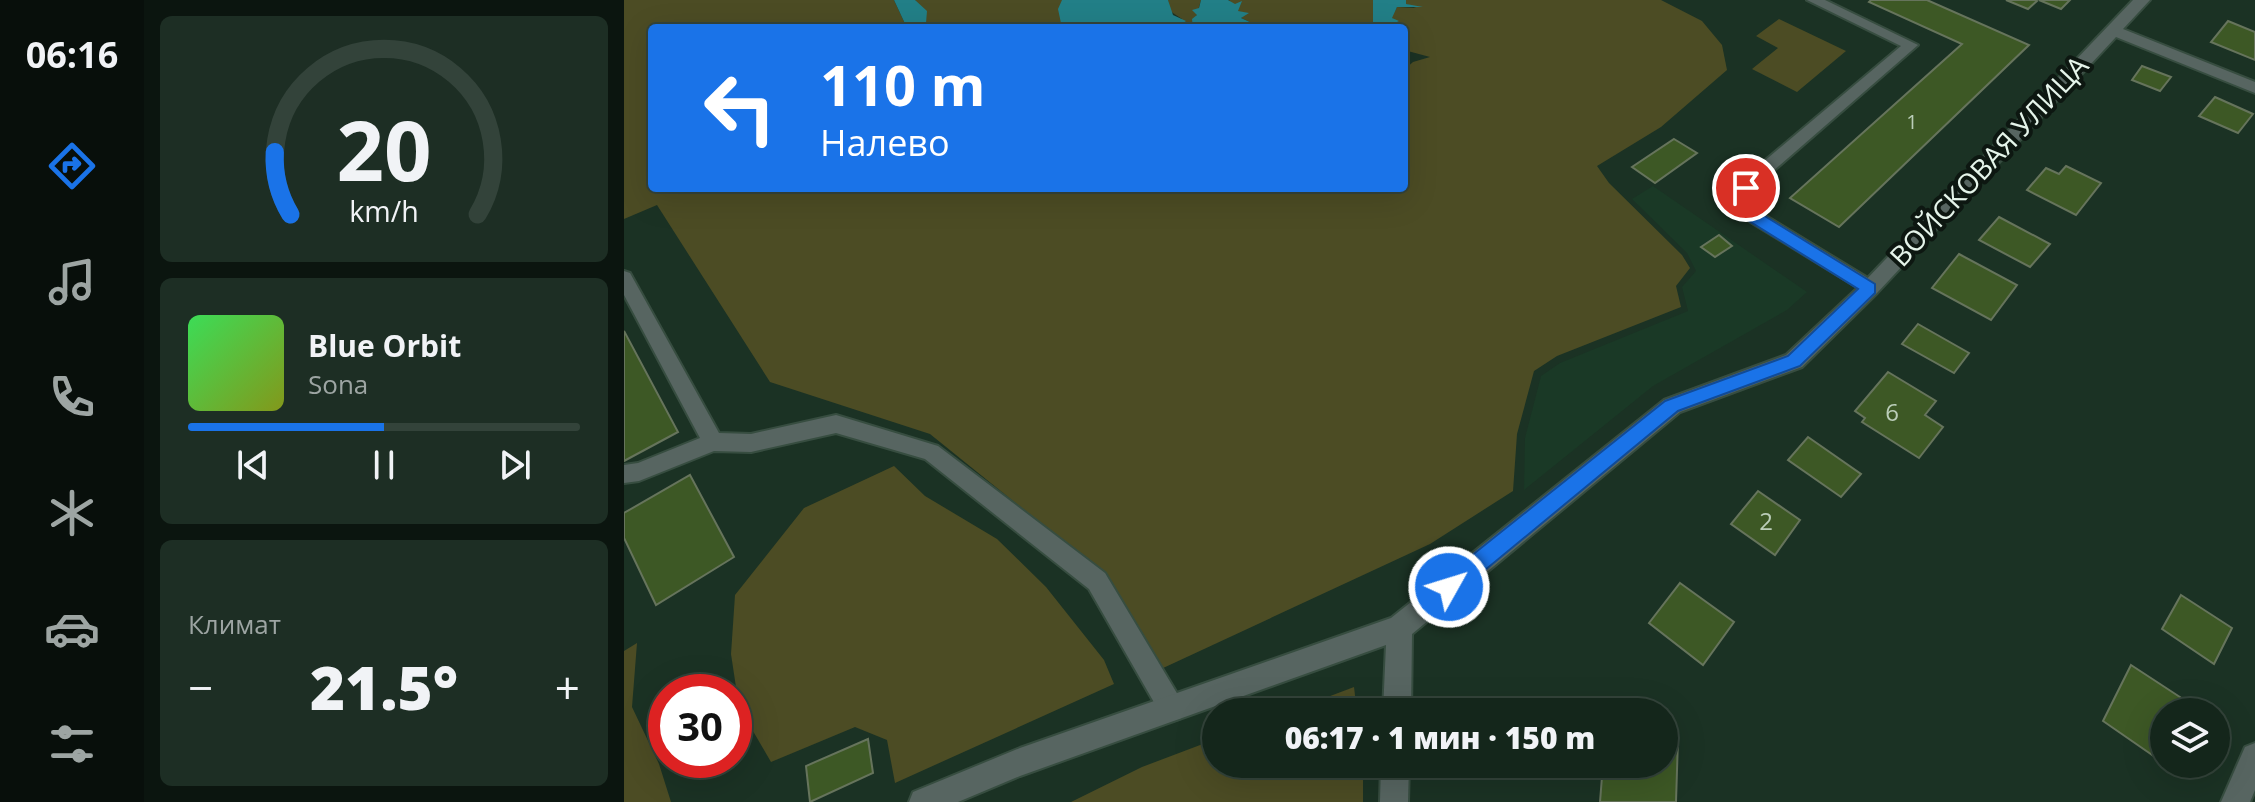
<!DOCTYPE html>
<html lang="ru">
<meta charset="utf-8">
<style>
body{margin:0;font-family:"Open Sans",sans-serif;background:#1d2e24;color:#f1f3f6;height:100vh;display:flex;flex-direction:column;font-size:30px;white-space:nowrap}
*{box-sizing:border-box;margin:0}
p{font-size:26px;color:#9da5a3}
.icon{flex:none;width:44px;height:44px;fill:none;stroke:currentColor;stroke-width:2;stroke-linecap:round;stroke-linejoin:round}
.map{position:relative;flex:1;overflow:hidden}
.drawer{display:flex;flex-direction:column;gap:16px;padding:16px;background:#0b150f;width:480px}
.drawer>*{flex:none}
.top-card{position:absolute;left:24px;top:24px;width:760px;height:168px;border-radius:8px;box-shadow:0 8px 32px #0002,0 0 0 2px #33433a;background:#1a73e8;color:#fff;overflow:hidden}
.tools{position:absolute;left:1526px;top:698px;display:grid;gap:16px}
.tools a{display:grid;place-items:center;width:80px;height:80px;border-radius:50%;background:#14261b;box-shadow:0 8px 32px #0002,0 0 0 2px #33433a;font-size:40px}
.speed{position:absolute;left:24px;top:674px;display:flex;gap:16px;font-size:40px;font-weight:700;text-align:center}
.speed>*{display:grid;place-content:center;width:104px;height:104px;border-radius:50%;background:#14261b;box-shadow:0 8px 32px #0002,0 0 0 2px #33433a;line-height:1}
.speed .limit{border:12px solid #d22;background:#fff;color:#111}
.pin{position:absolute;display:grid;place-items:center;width:68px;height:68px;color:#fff;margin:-34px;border:4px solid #fff;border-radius:50%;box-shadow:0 2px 8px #0007}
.me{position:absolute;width:88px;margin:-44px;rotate:51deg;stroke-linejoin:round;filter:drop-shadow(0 0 6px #0008)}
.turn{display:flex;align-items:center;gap:28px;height:168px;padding:0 40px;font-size:36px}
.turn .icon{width:104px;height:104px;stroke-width:2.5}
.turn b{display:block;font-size:56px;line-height:68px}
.big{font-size:60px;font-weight:800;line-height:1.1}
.drawer .card{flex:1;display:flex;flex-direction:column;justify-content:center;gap:12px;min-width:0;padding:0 28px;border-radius:12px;background:#1d2e24}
.drawer .dial{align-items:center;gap:0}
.dial svg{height:208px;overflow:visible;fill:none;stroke:#33433a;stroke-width:7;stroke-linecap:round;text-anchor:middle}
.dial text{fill:#f1f3f6;stroke:none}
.song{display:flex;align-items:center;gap:24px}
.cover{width:96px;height:96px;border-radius:12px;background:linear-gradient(135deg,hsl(130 70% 55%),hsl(70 70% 35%))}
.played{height:8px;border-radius:4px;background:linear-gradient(90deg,#1a73e8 50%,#33433a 50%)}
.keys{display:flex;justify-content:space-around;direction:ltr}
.heat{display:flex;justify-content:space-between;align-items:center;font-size:44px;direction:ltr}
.trip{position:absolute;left:578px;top:698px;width:476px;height:80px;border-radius:40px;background:#14261b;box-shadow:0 8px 32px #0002,0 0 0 2px #33433a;font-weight:800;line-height:80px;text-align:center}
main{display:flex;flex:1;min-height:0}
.dock{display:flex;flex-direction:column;width:144px;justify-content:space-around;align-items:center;background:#080f0b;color:#9da5a3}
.dock .icon{width:56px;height:56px}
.dock .on{color:#1a73e8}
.dock b{font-size:36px;color:#f1f3f6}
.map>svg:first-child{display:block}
</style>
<main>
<nav class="dock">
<b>06:16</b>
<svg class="icon on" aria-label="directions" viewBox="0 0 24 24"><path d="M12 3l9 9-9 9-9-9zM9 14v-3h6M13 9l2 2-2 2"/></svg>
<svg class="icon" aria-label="music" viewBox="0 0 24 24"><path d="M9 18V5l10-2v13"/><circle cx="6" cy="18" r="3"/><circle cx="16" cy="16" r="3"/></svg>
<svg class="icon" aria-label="phone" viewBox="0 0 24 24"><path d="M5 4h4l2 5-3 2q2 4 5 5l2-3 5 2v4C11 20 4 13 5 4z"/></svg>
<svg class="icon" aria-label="climate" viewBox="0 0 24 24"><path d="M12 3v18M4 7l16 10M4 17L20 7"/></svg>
<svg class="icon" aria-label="car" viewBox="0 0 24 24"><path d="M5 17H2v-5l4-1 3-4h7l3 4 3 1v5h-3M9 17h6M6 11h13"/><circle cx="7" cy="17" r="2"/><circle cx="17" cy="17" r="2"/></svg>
<svg class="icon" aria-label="filters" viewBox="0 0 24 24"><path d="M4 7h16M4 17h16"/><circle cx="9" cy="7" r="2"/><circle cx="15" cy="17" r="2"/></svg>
</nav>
<section class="drawer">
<div class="card dial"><svg viewBox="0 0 100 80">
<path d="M14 69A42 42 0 1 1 86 69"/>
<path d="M14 69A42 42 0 0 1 8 45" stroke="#1a73e8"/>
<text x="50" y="56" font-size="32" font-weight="700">20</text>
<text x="50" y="72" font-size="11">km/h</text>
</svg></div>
<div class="card">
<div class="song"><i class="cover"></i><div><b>Blue Orbit</b><p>Sona</p></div></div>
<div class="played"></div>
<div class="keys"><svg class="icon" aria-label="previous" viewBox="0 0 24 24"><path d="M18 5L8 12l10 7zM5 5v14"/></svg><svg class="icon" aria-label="pause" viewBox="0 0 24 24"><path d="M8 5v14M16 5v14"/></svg><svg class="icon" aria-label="next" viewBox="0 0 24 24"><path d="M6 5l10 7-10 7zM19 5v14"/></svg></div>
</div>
<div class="card"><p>Климат</p>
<div class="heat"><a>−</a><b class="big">21.5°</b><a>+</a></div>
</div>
</section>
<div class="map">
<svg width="1631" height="802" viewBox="0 0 1631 802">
<rect width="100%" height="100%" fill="#1b3224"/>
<!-- built -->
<path fill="#1a3926" d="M1029,186L1183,292L1163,310L1029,386L900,490L901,438L917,376L936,363L1064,311L1058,287L1072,271L1063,253L1008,199Z"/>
<!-- green -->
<g fill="#4c4c24">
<path d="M0,0H270L283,28H28V188H566V192L588,188H780V70L789,62L806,57L780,50V28H770L769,24L774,22L767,18L773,7L792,8L782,4V0H1037L1078,21L1098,45L1103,70L1037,127L973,166L985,183L1058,255L1066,268L1052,286L1057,307L933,356L910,371L893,434L889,491L806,544L537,669L486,579L306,434L146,382L33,205L0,219Z"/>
<path d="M291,0H438V28H305Z"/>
<path d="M577,0L569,28H552L558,19L546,11L544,0Z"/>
<path d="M605,0H749L750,28H639L617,18L622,13L614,12Z"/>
<path d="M1155,19L1222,51L1173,92L1128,69L1154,48L1132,36Z"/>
<path d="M270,466L301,496L373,539L422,587L480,660L490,684L271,783L263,740L231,727L147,762L115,707L107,654L111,595L180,508Z"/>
<path d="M13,643L8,707L35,764L47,802H0V651Z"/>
<path d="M730,687L733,712H664Z"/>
<path d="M592,739V764H739V802H447L518,767Z"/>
</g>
<!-- water -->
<g fill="#227f87">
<path d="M270,0H291L303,11L302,23L305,28H283Z"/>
<path d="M438,0H544L549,15L562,21L552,28H438L434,9Z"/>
<path d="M577,0H604L611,4L618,1L614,11L625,13L617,18L639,28H569L568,19L573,15L568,10L575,8Z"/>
<path d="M749,0H782V4L799,7H773L768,18L775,21L769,24L770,28H749Z"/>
</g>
<!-- building -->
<g fill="#3d5825" stroke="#66745c" stroke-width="2">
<path d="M1247,0H1303L1405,45L1215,227L1166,198L1338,44L1245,2Z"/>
<path d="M1382,0H1411L1413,1L1404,9Z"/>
<path d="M1415,0H1446L1437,9Z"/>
<path d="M1604,21L1631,32V60L1587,42Z"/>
<path d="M1518,66L1547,77L1536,91L1508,80Z"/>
<path d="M1591,97L1629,114L1614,133L1575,116Z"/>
<path d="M1050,139L1073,153L1031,183L1008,167Z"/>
<path d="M1442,166L1477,183L1452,215L1403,190L1422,168L1435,174Z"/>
<path d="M1375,217L1426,244L1406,267L1355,240Z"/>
<path d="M1095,235L1108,246L1091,257L1077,247Z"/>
<path d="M1335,254L1393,285L1367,320L1308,288Z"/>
<path d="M1294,324L1345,353L1330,373L1278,344Z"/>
<path d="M0,331L54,432L0,461Z"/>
<path d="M1264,372L1312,401L1301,415L1319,427L1295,458L1238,422L1241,418L1231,411Z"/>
<path d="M1184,437L1237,474L1217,497L1164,460Z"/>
<path d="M66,475L110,557L32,605L0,538V513Z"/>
<path d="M1134,491L1176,520L1151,555L1107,524Z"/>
<path d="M1056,583L1110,622L1079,665L1025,623Z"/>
<path d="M1557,595L1608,628L1590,664L1538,629Z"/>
<path d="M1507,665L1562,701L1556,712H1540V746L1534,759L1479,721Z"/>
<path d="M1040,736L1054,739L1052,802H976L979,764H1040Z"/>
<path d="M244,739L249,773L186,802L182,766Z"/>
</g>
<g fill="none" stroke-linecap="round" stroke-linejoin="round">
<defs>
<g id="service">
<path d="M1183,0H1201L1294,45L1132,186L1128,199L1137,213L1252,283L1255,288L1246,295L1125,221L1111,199L1119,179L1277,46Z"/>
<path d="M0,271L6,273L95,433L127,434L212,415L314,446L481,573L557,700L560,709L557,718L548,721L539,718L465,589L301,459L212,433L127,452L90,451L15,481L0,483V465L14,463L76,438L0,295Z"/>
</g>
<g id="minor">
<path d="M1509,0H1526L1499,29L1631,82V93L1492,37L1253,293L1178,367L1056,412L788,634L787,712H759L762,645L396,776L334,802H285L289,792L396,748L767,618L1040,400L1162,355L1239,283Z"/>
<path d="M1631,743V790L1626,802H1597L1621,747Z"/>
<path d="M757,764H785L784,802H756Z"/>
</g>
</defs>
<!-- service casing -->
<use href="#service" stroke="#374d40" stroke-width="4"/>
<!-- minor casing -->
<use href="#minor" stroke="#374d40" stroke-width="4"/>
<!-- service -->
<use href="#service" fill="#576561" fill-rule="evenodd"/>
<!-- minor -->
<use href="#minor" fill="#576561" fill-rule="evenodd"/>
</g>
<!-- route -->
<path fill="#1a73e8" stroke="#114b97" stroke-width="2" d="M1122,182L1130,188L1128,204L1136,213L1251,284V293L1176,366L1054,411L832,594L825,597L817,594L814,587L817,580L1041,401L1164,356L1234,289L1125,221L1113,205L1114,188Z"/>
<g text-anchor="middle" stroke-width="8" stroke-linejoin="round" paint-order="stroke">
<!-- far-number labels -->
<g font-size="20" fill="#bbcdb9">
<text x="1288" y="129">1</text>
</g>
<!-- number labels -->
<g font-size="24" fill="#bbcdb9">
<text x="1268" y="421">6</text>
<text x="1142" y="530">2</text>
</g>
<!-- street labels -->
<g font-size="28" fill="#e5f4ea" stroke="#0d1711">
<text transform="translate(1365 161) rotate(-47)" y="10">ВОЙСКОВАЯ УЛИЦА</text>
</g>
</g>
</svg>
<div class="tools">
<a><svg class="icon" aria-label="layers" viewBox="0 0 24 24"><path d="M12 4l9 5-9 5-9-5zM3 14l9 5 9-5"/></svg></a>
</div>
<div class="speed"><div class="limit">30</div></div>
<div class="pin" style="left:1122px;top:188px;background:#d93025"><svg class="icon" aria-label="arrive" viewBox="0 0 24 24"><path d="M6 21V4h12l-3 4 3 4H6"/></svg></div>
<svg class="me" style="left:825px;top:587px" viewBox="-20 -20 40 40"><circle r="17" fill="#1a73e8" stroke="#fff" stroke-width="3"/><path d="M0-11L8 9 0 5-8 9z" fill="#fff"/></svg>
<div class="trip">06:17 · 1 мин · 150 m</div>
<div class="top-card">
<div class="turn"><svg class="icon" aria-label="left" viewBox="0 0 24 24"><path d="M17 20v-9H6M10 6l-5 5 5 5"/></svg><div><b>110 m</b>Налево</div></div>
</div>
</div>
</main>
